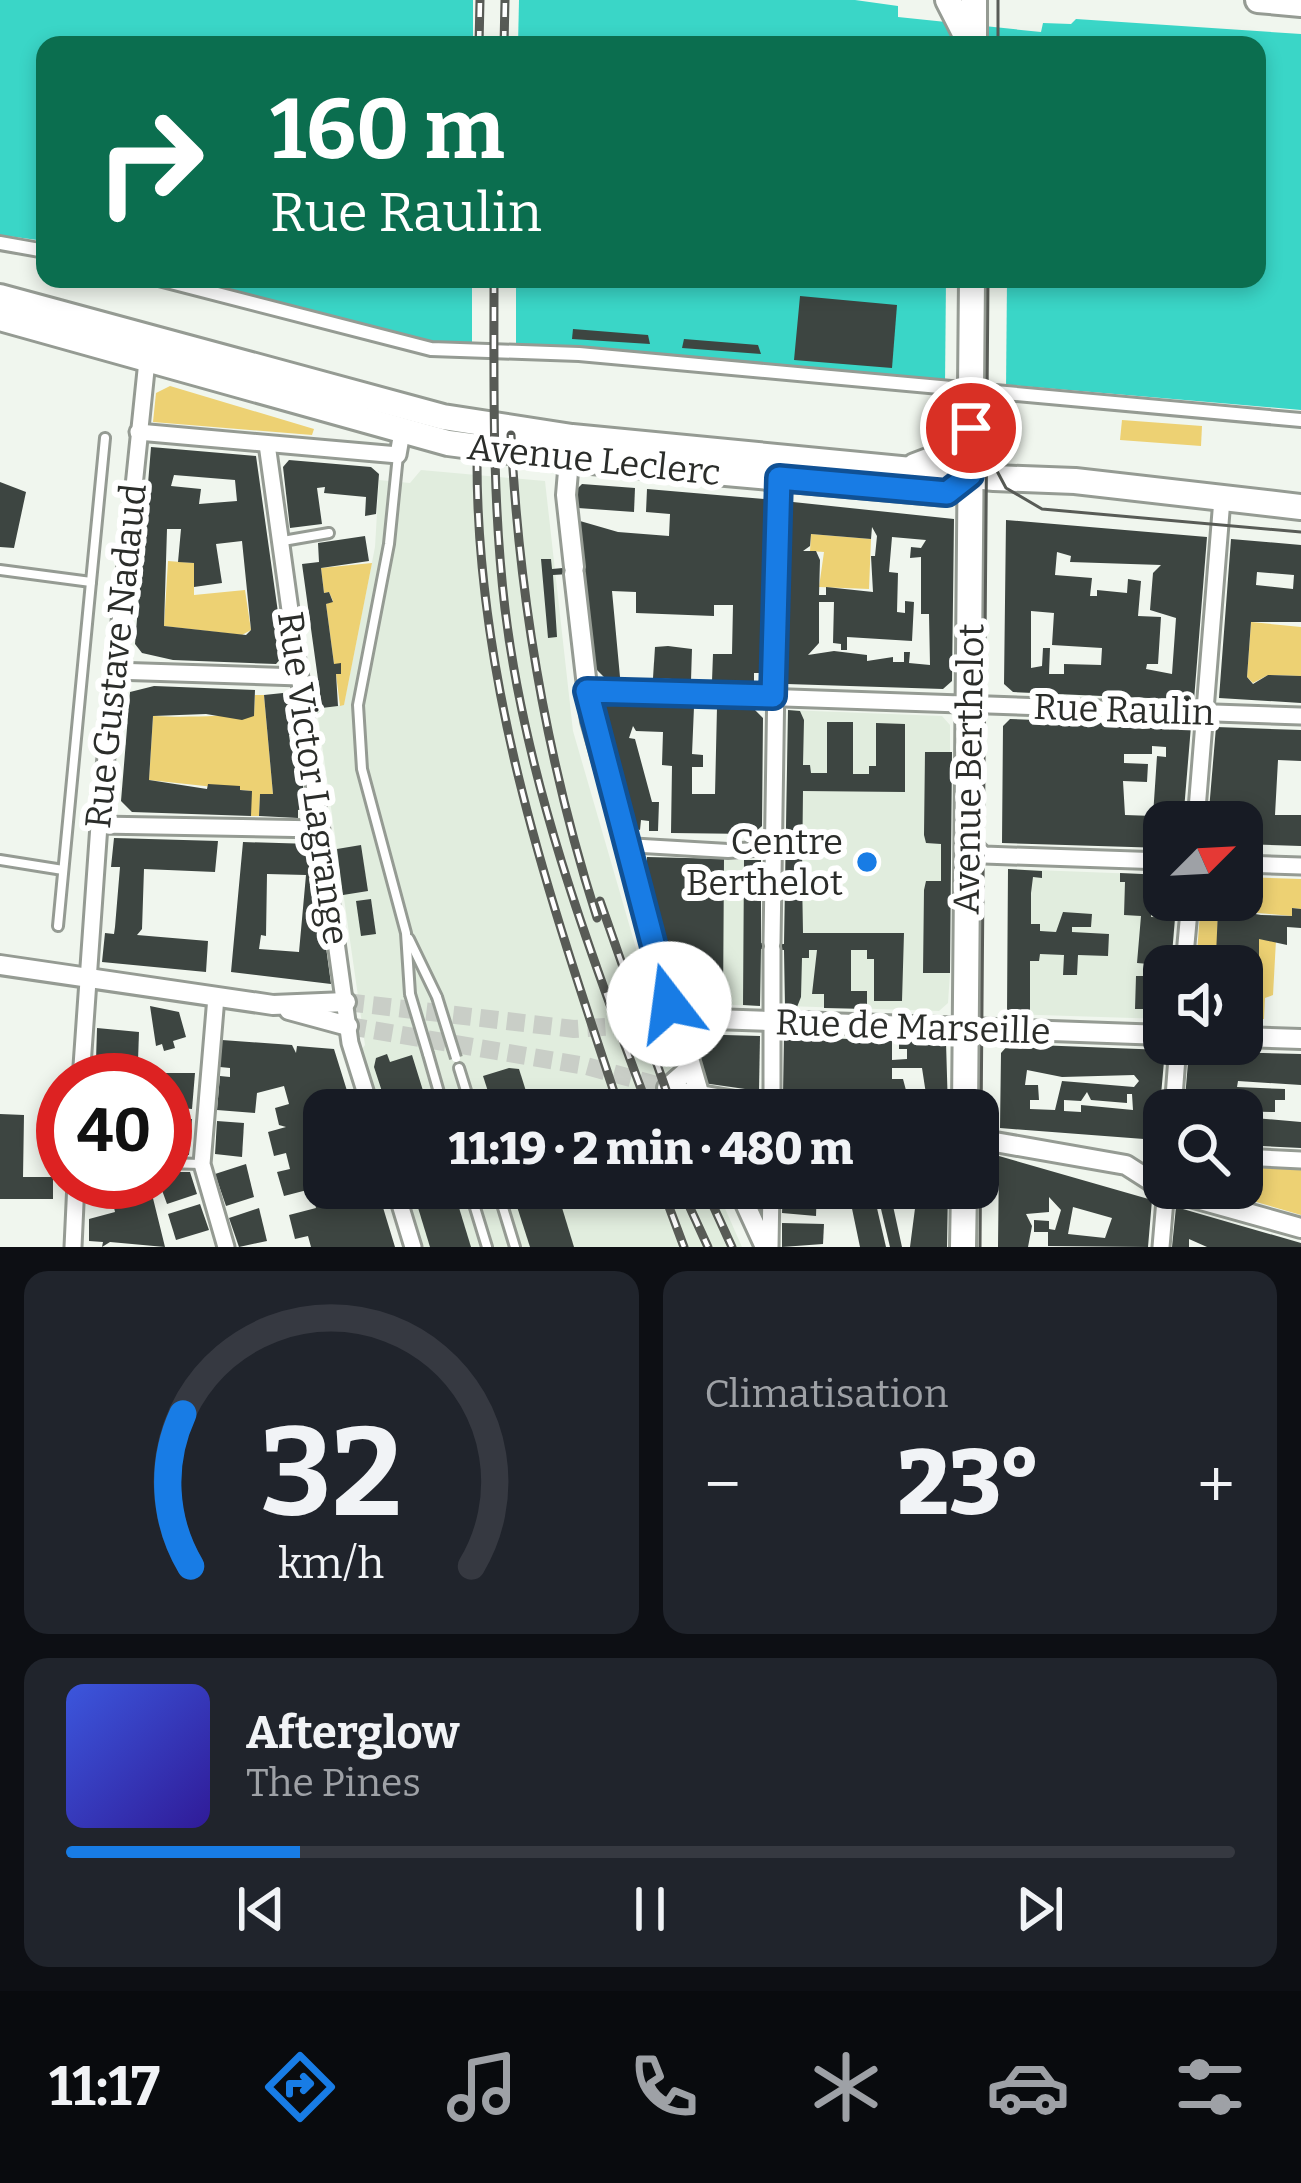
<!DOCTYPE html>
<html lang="fr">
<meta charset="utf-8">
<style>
body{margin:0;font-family:Bitter,serif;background:#20242c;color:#f1f3f6;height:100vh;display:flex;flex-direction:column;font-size:45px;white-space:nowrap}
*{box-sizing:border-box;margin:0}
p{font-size:39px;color:#9ea1a6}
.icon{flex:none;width:66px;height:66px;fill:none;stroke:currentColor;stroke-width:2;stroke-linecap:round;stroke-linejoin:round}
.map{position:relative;height:1247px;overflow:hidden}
.details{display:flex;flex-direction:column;gap:24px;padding:24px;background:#0d0f14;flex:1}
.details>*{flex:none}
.hud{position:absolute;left:36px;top:36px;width:1230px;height:252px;border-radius:24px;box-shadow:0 6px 18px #0003;background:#0b6e4f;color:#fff;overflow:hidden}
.needle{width:78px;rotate:66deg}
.buttons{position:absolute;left:1143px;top:801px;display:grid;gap:24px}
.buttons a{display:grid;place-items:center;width:120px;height:120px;border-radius:24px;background:#171b24;box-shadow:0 6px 18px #0003;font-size:60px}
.speed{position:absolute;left:36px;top:1053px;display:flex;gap:24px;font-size:60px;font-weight:700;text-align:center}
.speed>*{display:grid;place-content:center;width:156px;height:156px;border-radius:50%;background:#171b24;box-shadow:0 6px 18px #0003;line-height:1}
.speed .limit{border:18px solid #d22;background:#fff;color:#111}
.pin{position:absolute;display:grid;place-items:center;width:102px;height:102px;color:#fff;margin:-51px;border:6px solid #fff;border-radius:50%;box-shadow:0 3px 12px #0007}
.me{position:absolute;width:132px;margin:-66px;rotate:345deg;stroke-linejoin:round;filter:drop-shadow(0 0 9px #0008)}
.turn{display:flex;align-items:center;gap:42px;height:252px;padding:0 36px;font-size:54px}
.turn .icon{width:156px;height:156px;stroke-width:2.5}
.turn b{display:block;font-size:84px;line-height:102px}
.big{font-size:90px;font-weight:800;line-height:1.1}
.details .card{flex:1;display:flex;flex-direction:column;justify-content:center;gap:18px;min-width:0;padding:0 42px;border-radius:24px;background:#20242c}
.details .dial{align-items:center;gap:0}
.dial svg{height:312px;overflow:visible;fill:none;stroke:#363941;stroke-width:7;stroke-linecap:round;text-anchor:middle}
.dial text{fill:#f1f3f6;stroke:none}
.song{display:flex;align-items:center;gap:36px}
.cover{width:144px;height:144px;border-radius:18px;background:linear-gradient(135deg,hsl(230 70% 55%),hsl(250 70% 35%))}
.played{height:12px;border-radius:6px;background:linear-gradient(90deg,#187ce5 20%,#363941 20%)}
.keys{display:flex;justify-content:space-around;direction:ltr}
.heat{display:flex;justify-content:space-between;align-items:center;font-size:66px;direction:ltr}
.details .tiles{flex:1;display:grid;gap:24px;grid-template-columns:1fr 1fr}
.card:last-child{grid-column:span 2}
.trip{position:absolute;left:303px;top:1089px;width:696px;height:120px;border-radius:24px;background:#171b24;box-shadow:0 6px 18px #0003;font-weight:800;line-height:120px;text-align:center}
.tab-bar{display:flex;height:192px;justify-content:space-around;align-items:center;background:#090b0e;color:#9ea1a6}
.tab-bar .icon{width:84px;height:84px}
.tab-bar .current{color:#187ce5}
.tab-bar b{font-size:54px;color:#f1f3f6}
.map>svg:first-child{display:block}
</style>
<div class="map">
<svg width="1301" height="1247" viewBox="0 0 1301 1247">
<rect width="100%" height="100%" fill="#f0f6ee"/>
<!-- built -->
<g fill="#e1edde">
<path d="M421,470L545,481L573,731L683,1110H378L360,1052L365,1045L317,710L344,704L375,547L379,480L410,483Z"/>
<path d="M788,710L942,716L950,725V973L948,1003L939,1011L785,1006L784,950L762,949L760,1006L680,1003L640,857L761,860V942L784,944Z"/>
<path d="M1008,869L1164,875V900H1177L1171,966H1164V1019L1007,1014Z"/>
<path d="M402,1188H716L742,1247H420Z"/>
</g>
<!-- green -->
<g fill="#edd173">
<path d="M170,386L314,429L312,435L153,422L156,393Z"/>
<path d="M1122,420L1202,426L1201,446L1120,440Z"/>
<path d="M811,534L871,539L869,589L819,587L824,552L810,551Z"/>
<path d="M168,561L194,563V595L245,590L251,630L242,635L164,626Z"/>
<path d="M372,563L344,705L340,706L336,674H341V664H334L326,604L333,601L329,592L324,593L321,568Z"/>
<path d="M1251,622L1301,627V676L1268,675L1253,683L1247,677Z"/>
<path d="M255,695H264L273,794H260L259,816H251V791L149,780L153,716C193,718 217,715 254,715Z"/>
<path d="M1242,877L1301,879V909L1292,908V916L1238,911Z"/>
<path d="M1201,900H1231L1230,911H1218L1217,955L1258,957L1259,939L1276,940L1273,995L1265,998L1264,1019L1242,1021V966H1196Z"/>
<path d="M1242,1163L1301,1166V1215L1208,1188H1242Z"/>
</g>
<!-- water -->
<path fill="#3ad6c7" d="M0,0H855L898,6V17L1041,32L1043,23L1071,24L1076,19L1301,34V410L559,346L432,344L181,279H1257V45H45V241L0,235Z"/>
<!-- pier -->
<g fill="#f0f6ee">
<path d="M473,0H519L518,45H473Z"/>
<rect x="472" y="279" width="44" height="72"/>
<path d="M946,279H1007L1006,390L945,385Z"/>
</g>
<!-- building -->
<g fill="#3d4541" fill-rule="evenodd">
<path d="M800,296L897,305L892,368L794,360Z"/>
<path d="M573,329L648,335L650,344L572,339Z"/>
<path d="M684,339L758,345L761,354L682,348Z"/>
<path d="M151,447L256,456L284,655L276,664L173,660L142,653L135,644ZM174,475L235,480L237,501L199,504L201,489L171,486ZM167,529H181L178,562L194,563V587L222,583L216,544L242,541L251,630L246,635L164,626Z"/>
<path d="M289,460L371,467L379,474L376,514L365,516L366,497L324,493L325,487L317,488L322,524L290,528L283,467Z"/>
<path d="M0,482L26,492L14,548L0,547Z"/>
<path d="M582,484L635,488L634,512L578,508L576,490Z"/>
<path d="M647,489L765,499L763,673H754V682L712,681L713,654H732L733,605H714V616L636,613V592L612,591L620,677H604L595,668L585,573L553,575L557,637L548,638L541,559H551L552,569L584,566L580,521L618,532L669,536L670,514L646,512Z"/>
<path d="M793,502L954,519L952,681L943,689L787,684L789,506ZM872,527L877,536L875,556H871L873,592L826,587V595H819L820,560L816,551H803L810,546L811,534L871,539ZM892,537L926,540L921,548L911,547L910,558L921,557V614H929L930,665L909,663L910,652H904V662H893V657L867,661V655L834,651L808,655L819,643V602H834L833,643L841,644V650H847V637L912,641L914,602L905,601V613L897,612L898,573L889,572Z"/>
<path d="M1006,520L1207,537L1194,700L1013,692L1004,684ZM1057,552L1071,556L1070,562L1161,565L1153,573L1150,610L1176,618L1172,674L1146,669L1147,664H1158L1161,617L1138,616L1141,581L1128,579L1127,593L1097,590V596H1090L1092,578L1055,575ZM1031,611L1054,613L1052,645L1102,648L1101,665L1064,664V674H1049L1050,648H1043L1042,666L1031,668Z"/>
<path d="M365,536L369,561L321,568L324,593L329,592L333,602L326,604L334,664L341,663V674H336L338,706L322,708L302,564L319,562L318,543Z"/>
<path d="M1231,539L1301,545V622H1251L1247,677L1253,684L1268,675L1301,676V703L1219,698ZM1257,572L1294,575L1293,589L1256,585Z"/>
<path d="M668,646L692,649L691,680L653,678L655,647Z"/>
<path d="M154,686L255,690L254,716L242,720L206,714L153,716L149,780L207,789L208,784L240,786V790L252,791L251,816L132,812L121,801L130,692Z"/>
<path d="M283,693L285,702L291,701L296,734L289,735L291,748L298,747L306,809L298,810V818L259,816L260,794H273L264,695Z"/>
<path d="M605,703L694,707L692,754L703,755V767H692V794H715L717,707L754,709L763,718L762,826L753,834L671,833L672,766L662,765L663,732L636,731L633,726L629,738L635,739L652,802H659L658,831H649V821L641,820L640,830L631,827L599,710Z"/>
<path d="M788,710L800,711L804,720L803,765H810L811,773H827V722H853V774H869V766H876V723L905,724V792L803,791L802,876L803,933H904L902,1001H874V959H867V950H851V991H867V1009L824,1008V994H812L817,950H809V958H802L801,997L797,1007L785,1006L784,950L761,949L760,1006L743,1005L744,860H761V943L784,944Z"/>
<path d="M1010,719L1191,726L1183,822H1164V848L1002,843L1003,726ZM1152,746L1166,747V757L1157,756L1153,816L1125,815L1123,781L1147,782L1148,764L1124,763V754H1152Z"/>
<path d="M1216,727L1301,730V761L1278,760L1275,815H1301V846L1242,844V822H1208Z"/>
<path d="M925,752H952L950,973H923L924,890L926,881H941V844L926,843L924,835Z"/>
<path d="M114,838L218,841L215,872L144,869L142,929L137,935L208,941L206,972L102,962L105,933L114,934L115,927L120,867H111Z"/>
<path d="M243,842L312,844L331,984L231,972ZM267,874L306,875L299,952L259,949L261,935L266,936Z"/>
<path d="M361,845L368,891L343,895L337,849Z"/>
<path d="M647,857L724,859L723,1004L680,1003L673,975H704V969H671L646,879Z"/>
<path d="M1008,869L1042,871V878L1033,877L1031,893V924H1040V931L1056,932L1063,912L1092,914L1091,927H1072V932L1109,934L1108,956L1078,955L1077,975H1063L1064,955L1040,954L1039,961H1030V1015L1007,1014Z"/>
<path d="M1120,873L1164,875V900H1177L1176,905L1152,904L1151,917L1175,918L1171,966H1164V1019H1152L1153,1009H1135L1136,976H1145L1149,964L1137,963L1141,916L1124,915L1125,882H1120Z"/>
<path d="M371,899L376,934L361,936L356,901Z"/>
<path d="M1231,900H1238V911L1261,915L1292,916V908L1301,909V928L1287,927V945L1259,939V957L1216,955L1218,910L1230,911Z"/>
<path d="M150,1006L179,1012L186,1037L173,1041L175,1048L164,1051L162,1044L156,1046Z"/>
<path d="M97,1028L139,1032L138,1061L96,1060Z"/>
<path d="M689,1034L760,1036L759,1091L703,1083Z"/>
<path d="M784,1036L892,1041V1060L907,1059V1049H899V1041L946,1042L948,1110H891L892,1104L783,1095ZM892,1068H922L926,1094H907L903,1079H892Z"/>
<path d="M222,1040L292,1045L296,1053L297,1046L334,1049L353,1110H324V1188H354L357,1198L378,1191L395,1247H311L308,1236L295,1239L289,1215L316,1208L311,1189L284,1196L277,1172L290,1169L286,1153L274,1156L268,1132L286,1127L279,1125L275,1108L289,1104L284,1086L257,1093L255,1113L217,1110L220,1076L230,1077V1068L220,1067Z"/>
<path d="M1009,1044L1165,1050L1157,1140L1000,1128L1001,1053ZM1027,1070L1062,1077L1134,1075L1139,1081L1134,1087L1062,1081L1055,1110L1030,1109V1100H1039L1038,1085H1025ZM1087,1092L1091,1100L1127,1103V1094H1132L1133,1110L1081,1105V1112L1064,1111V1100L1081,1101Z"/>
<path d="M1189,1051L1301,1054V1085L1238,1081L1237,1087L1285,1089V1100H1275V1112L1184,1110Z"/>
<path d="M387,1054L390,1062L412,1055L429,1110H388L374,1067L376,1058Z"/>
<path d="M509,1068L519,1069L532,1110H494L483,1076Z"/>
<path d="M164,1073H195L192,1109L165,1107Z"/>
<path d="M0,1114L24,1115L23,1177H53V1199H0Z"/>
<path d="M165,1117L192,1119L189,1155L165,1153Z"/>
<path d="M1242,1117L1301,1122V1148L1242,1145Z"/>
<path d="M217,1121L244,1123L242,1157L215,1154Z"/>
<path d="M999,1156L1152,1200L1148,1247L1048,1246V1232H1034V1220L1049,1221V1229L1055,1230L1061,1210L1049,1197V1212L1026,1214L1032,1226L1028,1247H998ZM1073,1207L1112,1218L1105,1238L1068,1234Z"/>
<path d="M246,1164L254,1197L226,1206L215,1174Z"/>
<path d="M165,1172H190L197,1194L167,1204L159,1182H165Z"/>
<path d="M108,1182H149L165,1247L110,1242L102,1247L103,1242L89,1241V1219L115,1212Z"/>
<path d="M412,1188H453L471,1247H430Z"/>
<path d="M511,1188H556L574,1247H530Z"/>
<path d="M783,1188H817L816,1216L782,1213Z"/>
<path d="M925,1188H948L947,1247H910L917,1193H925Z"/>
<path d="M873,1191L886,1247H860L850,1199Z"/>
<path d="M200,1204L209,1230L176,1240L168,1214Z"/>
<path d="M893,1206L902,1247H890L881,1209Z"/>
<path d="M1176,1207L1301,1243V1247H1207L1189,1239V1247H1172Z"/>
<path d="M259,1208L267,1241L239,1247L229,1218Z"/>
<path d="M782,1223L824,1224L823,1244L782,1247Z"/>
</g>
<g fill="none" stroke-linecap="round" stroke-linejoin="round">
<!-- tertiary-tunnel -->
<g stroke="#c9cec7" stroke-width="18" stroke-dasharray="18 9" stroke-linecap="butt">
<path d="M346,1002L574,1029L662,1023"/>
<path d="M348,1026L586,1066L679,1091"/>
</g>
<defs>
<g id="service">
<path d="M398,455L389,544L358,705L362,769L406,933L410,994"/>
<path d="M283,541L329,533"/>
<path d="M0,570L91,582L105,438"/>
<path d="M0,860L63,870"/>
<path d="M58,926L91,582"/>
<path d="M409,939L437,997"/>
<path d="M428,1054L444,1110"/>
<path d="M459,1068L472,1110"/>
<path d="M165,1163L201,1164"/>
<path d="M469,1188L487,1247"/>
<path d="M497,1188L515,1247"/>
</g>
<g id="pedestrian">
<path d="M0,243L45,251"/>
<path d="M159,279L431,349L579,354L1301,420"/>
<path d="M626,845L728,851L781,847"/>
</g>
<g id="minor">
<path d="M138,432L398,455L402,432L398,425"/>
<path d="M267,444L350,1043L371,1110"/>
<path d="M113,671L300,677"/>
<path d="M587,691L1301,716"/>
<path d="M1196,822L1222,499"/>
<path d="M99,825L321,829"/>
<path d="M969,841L984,855L1164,861"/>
<path d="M1242,864L1301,866"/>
<path d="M772,943L779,478"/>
<path d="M1184,966L1190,900"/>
<path d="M216,997L202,1164L226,1247"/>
<path d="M81,1080L99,825L148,351"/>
<path d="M772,1110V949"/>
<path d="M1173,1110L1178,1044"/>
<path d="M1242,1157L1301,1160"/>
<path d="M395,1188L413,1247"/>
<path d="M73,1247L76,1182"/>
<path d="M770,1247L771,1188"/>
<path d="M1161,1247L1166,1188"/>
</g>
<g id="tertiary">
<path d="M570,448L566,495L574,567"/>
<path d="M574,574L591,721L704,1110"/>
<path d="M0,965L273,1005L346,1002"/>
<path d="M289,1010L348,1026"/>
<path d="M662,1023L685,1018L1164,1035"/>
<path d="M1242,1037L1301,1039"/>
<path d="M667,1088L690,1068"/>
<path d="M683,1092L785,1110"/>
<path d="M978,1139L1126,1165L1165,1190L1301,1228"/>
<path d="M738,1188L765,1247"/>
</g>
<g id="primary">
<path d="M974,0V45"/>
<path d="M1258,0L1301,4"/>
<path d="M0,297L443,417L572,437L994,478L1075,481L1301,507"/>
<path d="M0,318L448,443L569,459L947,493L970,475"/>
<path d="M971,388L972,279"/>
<path d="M915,466L944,455L958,428"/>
<path d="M965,1110L971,428"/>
<path d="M963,1247L964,1188"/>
</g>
<path id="trunk" d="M948,0L971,45"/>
</defs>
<!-- service casing -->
<use href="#service" stroke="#959b93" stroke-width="14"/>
<!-- pedestrian casing -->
<use href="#pedestrian" stroke="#959b93" stroke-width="18"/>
<!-- minor casing -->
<use href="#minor" stroke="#959b93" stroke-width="21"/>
<!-- tertiary casing -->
<use href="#tertiary" stroke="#959b93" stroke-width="24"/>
<!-- primary casing -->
<use href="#primary" stroke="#959b93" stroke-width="30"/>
<!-- trunk casing -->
<use href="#trunk" stroke="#959b93" stroke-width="30"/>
<!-- service -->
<use href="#service" stroke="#fff" stroke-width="8"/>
<!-- pedestrian -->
<use href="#pedestrian" stroke="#fff" stroke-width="12"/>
<!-- minor -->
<use href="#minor" stroke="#fff" stroke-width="15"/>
<!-- tertiary -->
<use href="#tertiary" stroke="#fff" stroke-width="18"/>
<!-- primary -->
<use href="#primary" stroke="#fff" stroke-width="24"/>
<!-- trunk -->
<use href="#trunk" stroke="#fff" stroke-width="24"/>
<!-- tram -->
<g stroke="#585b56" stroke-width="3">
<path d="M998,45V0"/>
<path d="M989,456L1006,488L1042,509L1301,532"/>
<path d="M980,1247L988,279"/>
</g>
<defs>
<g id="rail">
<path d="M479,45L480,0"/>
<path d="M504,45L505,0"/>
<path d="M494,279C494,389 492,499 505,609C526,782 588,947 649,1110"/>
<path d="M511,435C519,599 547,761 597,918"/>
<path d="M477,457C476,686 549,896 620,1110"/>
<path d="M600,901L673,1110"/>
<path d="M662,1188L684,1247"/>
<path d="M681,1188L708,1247"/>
<path d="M705,1188L732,1247"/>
</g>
</defs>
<!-- rail casing -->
<use href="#rail" stroke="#585b56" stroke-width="9"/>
<!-- rail -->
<use href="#rail" stroke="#fff" stroke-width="4.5" stroke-dasharray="14" stroke-linecap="butt"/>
<defs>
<g id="service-bridge">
<path d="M410,994L428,1054"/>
<path d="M437,997L456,1058"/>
</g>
<path id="primary-bridge" d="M958,428L971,388"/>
</defs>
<!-- service-bridge casing -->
<use href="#service-bridge" stroke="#959b93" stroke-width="14" stroke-linecap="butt"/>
<!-- primary-bridge casing -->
<use href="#primary-bridge" stroke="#959b93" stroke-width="30" stroke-linecap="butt"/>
<!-- service-bridge -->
<use href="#service-bridge" stroke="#fff" stroke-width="8"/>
<!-- primary-bridge -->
<use href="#primary-bridge" stroke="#fff" stroke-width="24"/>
</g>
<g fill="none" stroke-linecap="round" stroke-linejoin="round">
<defs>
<path id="route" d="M669,1004L587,691L773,696L779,478L947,493L970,475L971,428"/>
</defs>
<!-- route casing -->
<use href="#route" stroke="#105195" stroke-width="30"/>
<!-- route -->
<use href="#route" stroke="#187ce5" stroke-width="21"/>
</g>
<!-- markers -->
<circle fill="#187ce5" stroke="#fff" stroke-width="4.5" cx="867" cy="862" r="12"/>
<g text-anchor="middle" stroke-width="12" stroke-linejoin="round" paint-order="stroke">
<!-- street labels -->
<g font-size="36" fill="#2b2d2a" stroke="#fff">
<text transform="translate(594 459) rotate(6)" y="13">Avenue Leclerc</text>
<text transform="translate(115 656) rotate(-84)" y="13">Rue Gustave Nadaud</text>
<text transform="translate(1124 709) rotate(2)" y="13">Rue Raulin</text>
<text transform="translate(968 769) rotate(-89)" y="13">Avenue Berthelot</text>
<text transform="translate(314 778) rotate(82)" y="13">Rue Victor Lagrange</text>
<text transform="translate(913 1026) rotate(2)" y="13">Rue de Marseille</text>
</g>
<!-- poi labels -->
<g font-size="36" fill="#2b2d2a" stroke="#fff" text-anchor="end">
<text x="843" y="854">Centre<tspan x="843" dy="41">Berthelot</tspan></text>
</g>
</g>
</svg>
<div class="buttons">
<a><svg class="needle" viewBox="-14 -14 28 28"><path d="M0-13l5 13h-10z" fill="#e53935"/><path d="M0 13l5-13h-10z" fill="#9ea1a6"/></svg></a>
<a><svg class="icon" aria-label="sound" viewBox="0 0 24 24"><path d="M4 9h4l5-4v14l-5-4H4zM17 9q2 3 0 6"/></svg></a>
<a><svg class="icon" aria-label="search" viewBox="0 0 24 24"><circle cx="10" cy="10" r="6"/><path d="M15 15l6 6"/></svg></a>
</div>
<div class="speed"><div class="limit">40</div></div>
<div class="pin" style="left:971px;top:428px;background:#d93025"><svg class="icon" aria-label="arrive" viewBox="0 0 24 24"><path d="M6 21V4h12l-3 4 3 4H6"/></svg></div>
<svg class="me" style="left:669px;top:1004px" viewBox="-20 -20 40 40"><circle r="19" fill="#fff"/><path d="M0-13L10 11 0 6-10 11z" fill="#187ce5"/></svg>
<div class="trip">11:19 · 2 min · 480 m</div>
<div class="hud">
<div class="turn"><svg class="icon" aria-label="right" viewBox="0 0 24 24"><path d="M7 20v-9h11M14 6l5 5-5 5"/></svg><div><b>160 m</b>Rue Raulin</div></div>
</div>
</div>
<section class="details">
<div class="tiles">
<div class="card dial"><svg viewBox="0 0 100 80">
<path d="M14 69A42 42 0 1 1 86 69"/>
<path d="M14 69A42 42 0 0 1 12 30" stroke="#187ce5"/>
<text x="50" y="56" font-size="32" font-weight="700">32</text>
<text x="50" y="72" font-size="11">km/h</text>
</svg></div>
<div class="card"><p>Climatisation</p>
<div class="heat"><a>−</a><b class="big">23°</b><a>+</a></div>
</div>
<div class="card">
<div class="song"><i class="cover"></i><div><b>Afterglow</b><p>The Pines</p></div></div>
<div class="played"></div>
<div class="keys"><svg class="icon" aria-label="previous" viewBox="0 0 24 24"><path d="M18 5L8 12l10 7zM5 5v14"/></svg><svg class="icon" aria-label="pause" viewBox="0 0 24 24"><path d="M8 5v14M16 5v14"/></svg><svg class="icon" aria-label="next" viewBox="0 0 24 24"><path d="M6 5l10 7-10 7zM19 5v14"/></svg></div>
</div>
</div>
</section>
<nav class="tab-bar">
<b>11:17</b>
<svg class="icon current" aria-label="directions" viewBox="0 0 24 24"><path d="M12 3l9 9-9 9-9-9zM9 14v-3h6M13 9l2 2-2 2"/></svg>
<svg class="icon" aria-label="music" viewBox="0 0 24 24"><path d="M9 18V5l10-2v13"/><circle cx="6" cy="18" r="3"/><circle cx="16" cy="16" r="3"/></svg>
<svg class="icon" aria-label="phone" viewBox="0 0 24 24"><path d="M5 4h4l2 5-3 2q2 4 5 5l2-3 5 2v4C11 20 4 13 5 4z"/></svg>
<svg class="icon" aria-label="climate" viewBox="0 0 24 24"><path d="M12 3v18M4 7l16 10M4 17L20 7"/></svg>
<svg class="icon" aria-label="car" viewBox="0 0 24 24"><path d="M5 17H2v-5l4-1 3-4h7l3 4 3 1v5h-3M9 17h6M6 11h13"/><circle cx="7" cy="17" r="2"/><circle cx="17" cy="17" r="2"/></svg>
<svg class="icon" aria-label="filters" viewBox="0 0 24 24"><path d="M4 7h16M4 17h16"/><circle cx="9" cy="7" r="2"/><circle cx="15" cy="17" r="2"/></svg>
</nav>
